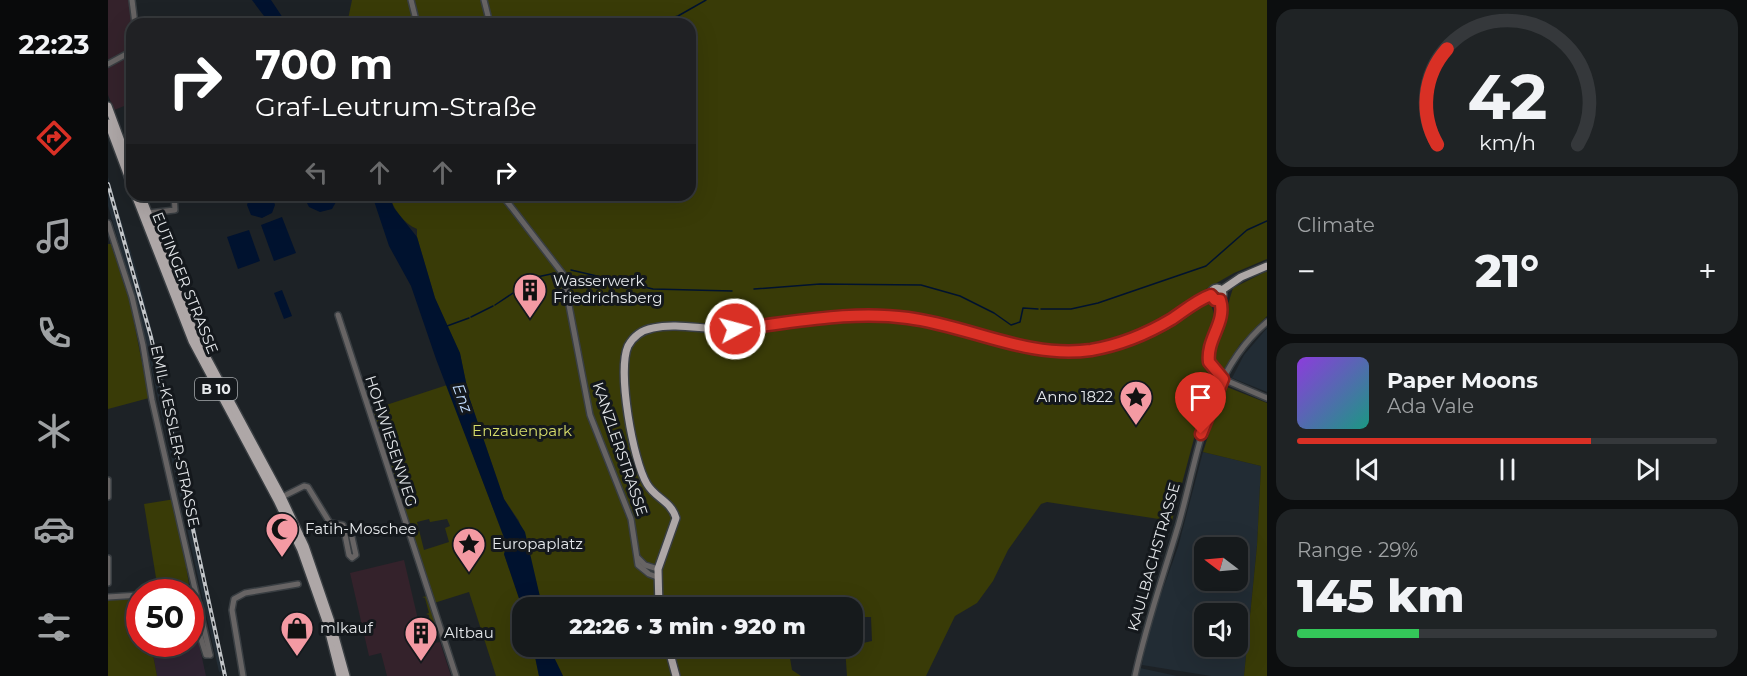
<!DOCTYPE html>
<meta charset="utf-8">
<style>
body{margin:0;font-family:Montserrat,sans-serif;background:#1f2325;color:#f1f3f6;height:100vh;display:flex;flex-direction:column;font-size:22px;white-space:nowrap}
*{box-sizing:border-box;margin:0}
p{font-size:20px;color:#9ea1a3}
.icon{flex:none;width:33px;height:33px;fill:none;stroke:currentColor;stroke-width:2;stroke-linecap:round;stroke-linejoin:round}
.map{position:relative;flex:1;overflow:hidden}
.details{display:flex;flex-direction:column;gap:9px;padding:9px;background:#0c0e0f;width:480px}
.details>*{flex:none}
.hud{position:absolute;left:18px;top:18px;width:570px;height:183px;border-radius:18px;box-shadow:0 6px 24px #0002,0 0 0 2px #35383b;background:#202124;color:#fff;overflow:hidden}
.needle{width:39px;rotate:286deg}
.tools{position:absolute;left:1086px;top:537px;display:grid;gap:12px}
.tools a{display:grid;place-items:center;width:54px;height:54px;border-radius:12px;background:#161a1c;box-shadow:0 6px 24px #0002,0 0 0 2px #35383b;font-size:30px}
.speed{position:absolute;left:18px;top:579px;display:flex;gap:12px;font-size:30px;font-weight:700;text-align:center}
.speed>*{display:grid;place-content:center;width:78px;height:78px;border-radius:50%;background:#161a1c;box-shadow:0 6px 24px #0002,0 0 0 2px #35383b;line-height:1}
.speed .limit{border:9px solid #d22;background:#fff;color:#111}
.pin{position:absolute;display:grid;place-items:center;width:51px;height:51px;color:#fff;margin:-62px -26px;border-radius:50% 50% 50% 0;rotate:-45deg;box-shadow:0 0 6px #0007}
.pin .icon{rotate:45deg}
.me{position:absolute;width:66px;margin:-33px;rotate:83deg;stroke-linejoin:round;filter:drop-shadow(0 0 4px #0008)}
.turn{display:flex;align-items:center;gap:21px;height:126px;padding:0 30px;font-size:27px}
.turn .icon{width:78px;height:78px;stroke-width:2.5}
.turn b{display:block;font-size:42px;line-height:51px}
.lanes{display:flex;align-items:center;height:57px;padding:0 30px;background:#0003;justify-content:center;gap:30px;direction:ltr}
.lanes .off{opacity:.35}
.big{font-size:45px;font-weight:800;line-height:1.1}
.details .tile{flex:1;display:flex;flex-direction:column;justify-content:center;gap:9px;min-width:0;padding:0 21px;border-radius:18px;background:#1f2325}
.details .dial{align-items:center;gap:0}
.dial svg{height:156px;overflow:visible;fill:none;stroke:#35383b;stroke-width:7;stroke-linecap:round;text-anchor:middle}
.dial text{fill:#f1f3f6;stroke:none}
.song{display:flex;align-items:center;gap:18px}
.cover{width:72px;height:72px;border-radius:9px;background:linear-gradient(135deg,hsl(270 70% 55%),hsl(170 70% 35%))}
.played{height:6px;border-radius:3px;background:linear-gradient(90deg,#d93025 70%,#35383b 70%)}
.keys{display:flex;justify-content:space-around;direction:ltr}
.heat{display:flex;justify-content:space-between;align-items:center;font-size:33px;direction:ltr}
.charge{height:9px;border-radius:4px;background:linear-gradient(90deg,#34c759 29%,#35383b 0)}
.trip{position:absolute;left:404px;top:597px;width:351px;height:60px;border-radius:18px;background:#161a1c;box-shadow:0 6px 24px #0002,0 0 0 2px #35383b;font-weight:800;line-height:60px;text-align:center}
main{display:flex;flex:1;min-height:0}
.dock{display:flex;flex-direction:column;width:108px;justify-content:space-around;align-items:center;background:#090a0b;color:#9ea1a3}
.dock .icon{width:42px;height:42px}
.dock .selected{color:#d93025}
.dock b{font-size:27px;color:#f1f3f6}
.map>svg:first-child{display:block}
</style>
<main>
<nav class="dock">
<b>22:23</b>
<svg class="icon selected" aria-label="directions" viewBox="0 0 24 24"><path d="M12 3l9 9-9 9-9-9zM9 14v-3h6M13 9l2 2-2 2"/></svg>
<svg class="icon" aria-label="music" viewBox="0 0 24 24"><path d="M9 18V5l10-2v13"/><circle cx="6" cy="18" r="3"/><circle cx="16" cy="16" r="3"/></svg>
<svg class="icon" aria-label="phone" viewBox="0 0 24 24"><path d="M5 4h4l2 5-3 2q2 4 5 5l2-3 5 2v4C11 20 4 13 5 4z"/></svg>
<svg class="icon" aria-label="climate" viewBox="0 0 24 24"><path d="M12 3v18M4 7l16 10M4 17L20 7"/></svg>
<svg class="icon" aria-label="car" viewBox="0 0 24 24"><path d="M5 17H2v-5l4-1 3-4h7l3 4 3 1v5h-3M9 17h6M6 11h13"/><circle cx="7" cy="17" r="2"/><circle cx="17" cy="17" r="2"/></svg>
<svg class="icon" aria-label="filters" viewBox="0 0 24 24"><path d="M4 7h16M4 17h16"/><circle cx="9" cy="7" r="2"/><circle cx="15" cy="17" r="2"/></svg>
</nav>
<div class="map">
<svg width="1159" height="676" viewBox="0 0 1159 676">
<rect width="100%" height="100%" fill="#1d2226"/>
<!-- commercial -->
<path fill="#2f2432" d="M87,626L98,676H49L43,644H82L83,627Z"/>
<!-- industrial -->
<g fill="#34222b">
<path d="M0,0H22L24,24V103L6,110L0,95Z"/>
<path d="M296,560L316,645L332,642L343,676H279L273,653L261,656L242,573Z"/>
</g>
<!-- built -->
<g fill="#222c34" fill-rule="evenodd">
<path d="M0,177L29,272L58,387L117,670L111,672L29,304L0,206Z"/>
<path d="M1159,328V392L1124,378L1136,355Z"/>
<path d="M1095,452L1153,466L1149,546L1136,676H1103L1034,665L1040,631L1070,547ZM1096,548H1130V580H1096ZM1096,614H1130V646H1096Z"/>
<path d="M1032,668L1069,676H1030Z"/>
</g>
<!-- green -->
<g fill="#393b07" fill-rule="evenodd">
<path d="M244,0H1159V259L1126,273L1098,289L1106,314L1101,365L1111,378L1088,431L1064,521L939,502L933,504L900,550L885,581L869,603L847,616L818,676H739L737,647L764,641L763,617H744V608L735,607L732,598L691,608L437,607L433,602L411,521L396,499L361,397L352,354L327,298L309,237V229C295,223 286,210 281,195H582V24H239Z"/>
<path d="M0,244H3L22,302L41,398L0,409Z"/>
<path d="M1159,271V316L1132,344L1115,372L1110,369L1105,354L1125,288Z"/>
<path d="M339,385L399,546L396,554L414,607V646L425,647L431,676H388L361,592L326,603L263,410ZM321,519L322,522L339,519L342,526L337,528L341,542L316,550L309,522Z"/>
<path d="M1119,387L1159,403V676H1136L1149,546L1153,466L1095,452L1109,408Z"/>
<path d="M67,499L81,584L50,590L36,504Z"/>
<path d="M31,596L32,644H43L49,676H0V599Z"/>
<path d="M320,596L330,630L323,633L321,615L318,614L321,613L317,598L314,597Z"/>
<path d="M441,647H690L682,658L684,670L693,676H455Z"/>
</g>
<!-- water -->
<g fill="#00122f">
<path d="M144,0H163L179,24H162Z"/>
<path d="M142,195H164L167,205L164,213L154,218L143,215L139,205Z"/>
<path d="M195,195H232L224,209L212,212L201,207Z"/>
<path d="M264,195H281L286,208L309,237L327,298L352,353L361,397L396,499L417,532L433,601L437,607H414L396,554L399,545L328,359L303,286L281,246Z"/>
<path d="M174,217L188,253L166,261L153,225Z"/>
<path d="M141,230L152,261L130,269L119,237Z"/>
<path d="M174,290L184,316L176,319L166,293Z"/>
<path d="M425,647H441L455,676H431Z"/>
</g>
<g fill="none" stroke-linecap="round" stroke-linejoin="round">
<!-- stream -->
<g stroke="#00122f" stroke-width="1.5">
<path d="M543,24L570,16L598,0"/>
<path d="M463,270L545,289L624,291"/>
<path d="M646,289L712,284L813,285L852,296L886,313L903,325L912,322L915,308L930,309"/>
<path d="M387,305L429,277L443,274"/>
<path d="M933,309H963L990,303L1098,266L1139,230L1159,221"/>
<path d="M363,317L385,306"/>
<path d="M339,326L361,318"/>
</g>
<defs>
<g id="minor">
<path d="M24,0L27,24"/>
<path d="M303,0L309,24"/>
<path d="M376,0L382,24"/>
<path d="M0,64L24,51"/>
<path d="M394,195L455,274L482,415L523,519L530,565L541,574L549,577"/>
<path d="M40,213L67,210L66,195"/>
<path d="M0,223L24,297L35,345L44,400L102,655"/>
<path d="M1112,300C1119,322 1098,339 1101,362L1115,379L1159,398"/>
<path d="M230,315L348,676"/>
<path d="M0,480V497"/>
<path d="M174,497L196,486L200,487L222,523L235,525L241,555L244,558L248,555L244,537"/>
<path d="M0,558V583"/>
<path d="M530,558L537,565L550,569"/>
<path d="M0,597L32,595"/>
<path d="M82,603L98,655H102"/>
<path d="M135,676L124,610L126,599L137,593L190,584"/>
<path d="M1027,676C1038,624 1056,574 1071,523C1091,452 1099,373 1159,322"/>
</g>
<g id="major">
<path d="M0,106L24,171"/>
<path d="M0,123L24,187"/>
<path d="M27,195L84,341L169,500L193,550L218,621L232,676"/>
<path d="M33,195L89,339L174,497L197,546L223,622L238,676"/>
<circle cx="1109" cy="294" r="6"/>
<path d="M1114,290L1133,277L1159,266"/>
<path d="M551,608L550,569L568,518C563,501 547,498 539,484C525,461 509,371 520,346C525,337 534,330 545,328C570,322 600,331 626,329C686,325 742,309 802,318C858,326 909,355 966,352C1000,350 1032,338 1060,321C1074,312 1088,301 1103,295"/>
<path d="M560,646L568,676"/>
</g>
</defs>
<!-- minor casing -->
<use href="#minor" stroke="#393e42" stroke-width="8"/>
<!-- major casing -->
<use href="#major" stroke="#393e42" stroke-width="10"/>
<!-- minor -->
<use href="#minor" stroke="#676464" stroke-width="5"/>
<!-- major -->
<use href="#major" stroke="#aea7a7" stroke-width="7"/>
<defs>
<path id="rail" d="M0,184L43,337L117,676"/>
</defs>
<!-- rail casing -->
<use href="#rail" stroke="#c2c5c8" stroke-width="4"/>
<!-- rail -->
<use href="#rail" stroke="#14181c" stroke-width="1.5" stroke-dasharray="4.5" stroke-linecap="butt"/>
</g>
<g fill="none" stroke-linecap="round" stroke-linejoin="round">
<defs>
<path id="route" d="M627,329C685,323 741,310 800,318C862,326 919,359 983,350C1012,345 1039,334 1064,319C1076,311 1089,300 1103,295L1107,300H1112C1119,322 1098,339 1101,362L1115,379L1093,434"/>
</defs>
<!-- route casing -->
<use href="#route" stroke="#8d1f18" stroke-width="15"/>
<!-- route -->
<use href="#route" stroke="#d93025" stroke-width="10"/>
</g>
<!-- icons -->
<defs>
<symbol id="building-pin" viewBox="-11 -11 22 30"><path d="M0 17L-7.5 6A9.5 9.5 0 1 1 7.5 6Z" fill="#f49aa3" stroke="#14181c"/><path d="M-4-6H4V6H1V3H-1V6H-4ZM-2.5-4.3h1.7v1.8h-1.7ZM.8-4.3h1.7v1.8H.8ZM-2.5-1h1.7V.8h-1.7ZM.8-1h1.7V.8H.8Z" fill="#111"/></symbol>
<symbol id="sight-pin" viewBox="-11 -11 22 30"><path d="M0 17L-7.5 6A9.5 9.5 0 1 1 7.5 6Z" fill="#f49aa3" stroke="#14181c"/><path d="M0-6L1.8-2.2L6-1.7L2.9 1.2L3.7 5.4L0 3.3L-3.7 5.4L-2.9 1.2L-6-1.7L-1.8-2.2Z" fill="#111"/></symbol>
<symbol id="mosque-pin" viewBox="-11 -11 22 30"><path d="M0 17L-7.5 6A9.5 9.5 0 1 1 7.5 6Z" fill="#f49aa3" stroke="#14181c"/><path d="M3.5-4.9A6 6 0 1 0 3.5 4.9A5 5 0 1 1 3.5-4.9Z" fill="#111"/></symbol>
<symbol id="shop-pin" viewBox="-11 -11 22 30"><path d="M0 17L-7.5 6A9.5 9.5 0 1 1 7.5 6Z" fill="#f49aa3" stroke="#14181c"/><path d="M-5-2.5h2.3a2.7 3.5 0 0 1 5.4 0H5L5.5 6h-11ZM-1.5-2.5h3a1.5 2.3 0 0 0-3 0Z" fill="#111"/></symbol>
</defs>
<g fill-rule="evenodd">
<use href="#building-pin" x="403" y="271" width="38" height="52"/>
<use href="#sight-pin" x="1009" y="378" width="38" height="52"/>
<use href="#mosque-pin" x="155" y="510" width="38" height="52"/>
<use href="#sight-pin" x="342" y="525" width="38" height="52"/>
<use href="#shop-pin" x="170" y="609" width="38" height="52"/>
<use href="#building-pin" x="294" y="614" width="38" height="52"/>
</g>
<g text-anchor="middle" stroke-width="6" stroke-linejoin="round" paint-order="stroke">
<!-- shield labels -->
<rect fill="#14181c" stroke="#a6aaad" stroke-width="1.5" x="87" y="378" width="42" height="22" rx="4.5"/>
<g font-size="14" font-weight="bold" fill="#e5e8eb">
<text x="108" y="394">B 10</text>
</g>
<!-- poi labels -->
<g font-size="15" fill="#e5e8eb" stroke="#14181c" text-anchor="start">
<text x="445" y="286">Wasserwerk<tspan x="445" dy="17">Friedrichsberg</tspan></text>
<text x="1005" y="402" text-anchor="end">Anno 1822</text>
<text x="197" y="534">Fatih-Moschee</text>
<text x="384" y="549">Europaplatz</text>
<text x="212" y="633">mlkauf</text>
<text x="336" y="638">Altbau</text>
</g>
<!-- street labels -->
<g font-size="15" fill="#e5e8eb" stroke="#14181c">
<text transform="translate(77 283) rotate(68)" y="5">EUTINGER STRASSE</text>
<text transform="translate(67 436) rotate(78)" y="5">EMIL-KESSLER-STRASSE</text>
<text transform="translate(283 441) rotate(72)" y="5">HOHWIESENWEG</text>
<text transform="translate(512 449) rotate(71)" y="5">KANZLERSTRASSE</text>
<text transform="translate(1046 557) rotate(-74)" y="5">KAULBACHSTRASSE</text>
</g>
<!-- park labels -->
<g font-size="15" fill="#d7dd6b" stroke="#14181c">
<text x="414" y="436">Enzauenpark</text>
</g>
<!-- water labels -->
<g font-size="16" font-style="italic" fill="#c2ddff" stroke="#14181c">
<text transform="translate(355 398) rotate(70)" y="6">Enz</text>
</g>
</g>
</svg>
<div class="tools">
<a><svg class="needle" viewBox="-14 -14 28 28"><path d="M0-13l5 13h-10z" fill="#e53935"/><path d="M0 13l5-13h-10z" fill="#9ea1a3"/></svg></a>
<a><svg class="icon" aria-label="sound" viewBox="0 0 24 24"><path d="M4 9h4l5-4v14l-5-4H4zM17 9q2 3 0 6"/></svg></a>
</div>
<div class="speed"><div class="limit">50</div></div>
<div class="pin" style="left:1093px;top:434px;background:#d93025"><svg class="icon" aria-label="arrive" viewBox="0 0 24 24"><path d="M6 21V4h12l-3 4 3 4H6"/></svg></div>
<svg class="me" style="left:627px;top:329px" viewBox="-20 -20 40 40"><circle r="17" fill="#d93025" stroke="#fff" stroke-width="3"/><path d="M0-11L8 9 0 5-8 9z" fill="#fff"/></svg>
<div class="trip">22:26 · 3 min · 920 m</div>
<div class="hud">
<div class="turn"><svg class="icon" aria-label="right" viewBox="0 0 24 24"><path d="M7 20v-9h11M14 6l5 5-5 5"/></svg><div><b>700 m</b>Graf-Leutrum-Straße</div></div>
<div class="lanes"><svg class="icon off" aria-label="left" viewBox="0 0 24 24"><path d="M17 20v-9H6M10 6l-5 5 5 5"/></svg><svg class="icon off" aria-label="ahead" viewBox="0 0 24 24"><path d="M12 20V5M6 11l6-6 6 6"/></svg><svg class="icon off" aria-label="ahead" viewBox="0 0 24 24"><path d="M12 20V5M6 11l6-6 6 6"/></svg><svg class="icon" aria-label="right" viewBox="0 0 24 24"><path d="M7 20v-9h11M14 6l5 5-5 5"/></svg></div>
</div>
</div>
<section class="details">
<div class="tile dial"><svg viewBox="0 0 100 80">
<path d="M14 69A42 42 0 1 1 86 69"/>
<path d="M14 69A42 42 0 0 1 19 20" stroke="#d93025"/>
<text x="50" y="56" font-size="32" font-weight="700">42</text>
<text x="50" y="72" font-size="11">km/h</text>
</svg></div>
<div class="tile"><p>Climate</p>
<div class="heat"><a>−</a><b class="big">21°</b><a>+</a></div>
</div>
<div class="tile">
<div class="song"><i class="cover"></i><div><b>Paper Moons</b><p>Ada Vale</p></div></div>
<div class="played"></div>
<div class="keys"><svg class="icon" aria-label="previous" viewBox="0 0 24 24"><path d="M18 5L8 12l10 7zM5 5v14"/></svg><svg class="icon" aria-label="pause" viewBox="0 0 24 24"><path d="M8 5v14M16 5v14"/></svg><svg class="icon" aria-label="next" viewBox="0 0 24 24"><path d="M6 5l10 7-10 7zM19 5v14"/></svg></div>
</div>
<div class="tile"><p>Range · 29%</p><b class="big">145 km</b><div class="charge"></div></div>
</section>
</main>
